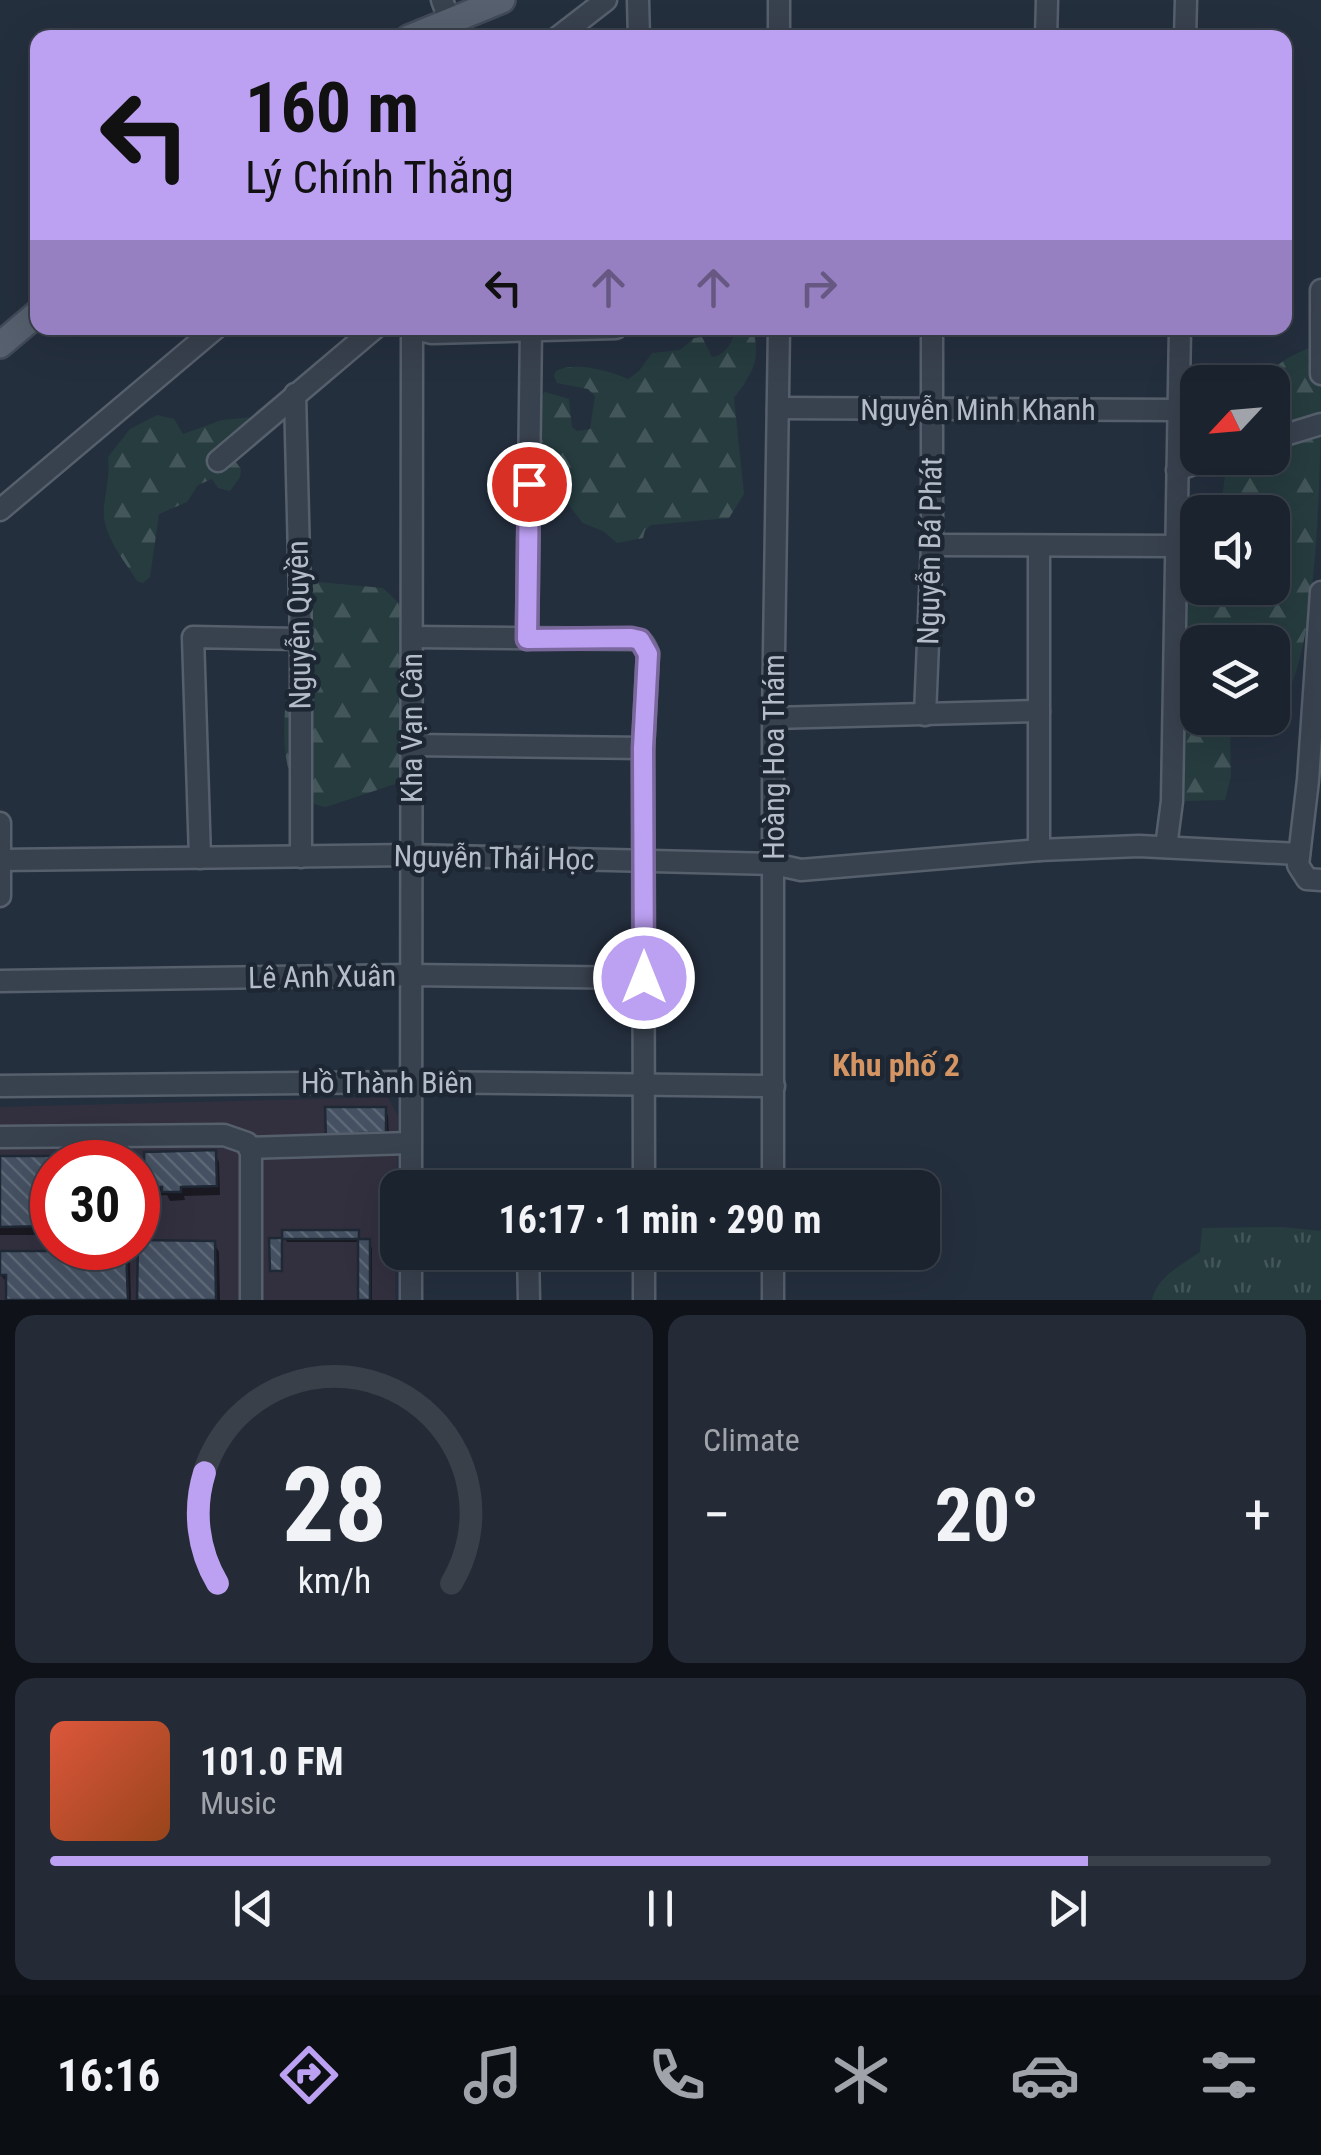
<!DOCTYPE html>
<meta charset="utf-8">
<style>
body{margin:0;font-family:"Roboto Condensed",sans-serif;background:#242b36;color:#f1f3f6;height:100vh;display:flex;flex-direction:column;font-size:38px;white-space:nowrap}
*{box-sizing:border-box;margin:0}
p{font-size:32px;color:#a0a4aa}
.icon{flex:none;width:55px;height:55px;fill:none;stroke:currentColor;stroke-width:2;stroke-linecap:round;stroke-linejoin:round}
.map{position:relative;height:1300px;overflow:hidden}
.sheet{display:flex;flex-direction:column;gap:15px;padding:15px;background:#0f1319;flex:1}
.sheet>*{flex:none}
.guide{position:absolute;left:30px;top:30px;width:1262px;height:305px;border-radius:20px;box-shadow:0 10px 40px #0002,0 0 0 2px #39404a;background:#bca0f2;color:#111;overflow:hidden}
.needle{width:65px;rotate:244deg}
.tools{position:absolute;left:1180px;top:365px;display:grid;gap:20px}
.tools a{display:grid;place-items:center;width:110px;height:110px;border-radius:20px;background:#1b232e;box-shadow:0 10px 40px #0002,0 0 0 2px #39404a;font-size:50px}
.speed{position:absolute;left:30px;top:1140px;display:flex;gap:20px;font-size:50px;font-weight:700;text-align:center}
.speed>*{display:grid;place-content:center;width:130px;height:130px;border-radius:50%;background:#1b232e;box-shadow:0 10px 40px #0002,0 0 0 2px #39404a;line-height:1}
.speed .limit{border:15px solid #d22;background:#fff;color:#111}
.pin{position:absolute;display:grid;place-items:center;width:85px;height:85px;color:#fff;margin:-42px;border:5px solid #fff;border-radius:50%;box-shadow:0 2px 10px #0007}
.me{position:absolute;width:110px;margin:-55px;rotate:0deg;stroke-linejoin:round;filter:drop-shadow(0 0 8px #0008)}
.turn{display:flex;align-items:center;gap:35px;height:210px;padding:0 50px;font-size:45px}
.turn .icon{width:130px;height:130px;stroke-width:2.5}
.turn b{display:block;font-size:70px;line-height:85px}
.lanes{display:flex;align-items:center;height:95px;padding:0 50px;background:#0003;justify-content:center;gap:50px;direction:ltr}
.lanes .off{opacity:.35}
.big{font-size:75px;font-weight:700;line-height:1.1}
.sheet .tile{flex:1;display:flex;flex-direction:column;justify-content:center;gap:15px;min-width:0;padding:0 35px;border-radius:20px;background:#242b36}
.sheet .dial{align-items:center;gap:0}
.dial svg{height:260px;overflow:visible;fill:none;stroke:#39404a;stroke-width:7;stroke-linecap:round;text-anchor:middle}
.dial text{fill:#f1f3f6;stroke:none}
.song{display:flex;align-items:center;gap:30px}
.cover{width:120px;height:120px;border-radius:15px;background:linear-gradient(135deg,hsl(10 70% 55%),hsl(20 70% 35%))}
.played{height:10px;border-radius:5px;background:linear-gradient(90deg,#bca0f2 85%,#39404a 85%)}
.keys{display:flex;justify-content:space-around;direction:ltr}
.heat{display:flex;justify-content:space-between;align-items:center;font-size:55px;direction:ltr}
.sheet .tiles{flex:1;display:grid;gap:15px;grid-template-columns:1fr 1fr}
.tile:last-child{grid-column:span 2}
.trip{position:absolute;left:380px;top:1170px;width:560px;height:100px;border-radius:20px;background:#1b232e;box-shadow:0 10px 40px #0002,0 0 0 2px #39404a;font-weight:700;line-height:100px;text-align:center}
.dock{display:flex;height:160px;justify-content:space-around;align-items:center;background:#0b0e12;color:#a0a4aa}
.dock .icon{width:70px;height:70px}
.dock .current{color:#bca0f2}
.dock b{font-size:45px;color:#f1f3f6}
.map>svg:first-child{display:block}
</style>
<div class="map">
<svg width="1321" height="1300" viewBox="0 0 1321 1300">
<defs>
<pattern id="grass-tufts" width="24" height="20" patternUnits="userSpaceOnUse" patternTransform="scale(2.5)"><rect width="24" height="20" fill="#263c3f"/><path d="M3 7l-1-3M5 7V3M7 7l1-3M15 17l-1-3M17 17v-4M19 17l1-3" fill="none" stroke="#435659"/></pattern>
<pattern id="forest-firs" width="22" height="20" patternUnits="userSpaceOnUse" patternTransform="scale(2.5)"><rect width="22" height="20" fill="#263c3f"/><path d="M5 1l3.5 6h-7zM16 11l3.5 6h-7z" fill="#435659"/></pattern>
<pattern id="building-back-hatch" width="6" height="6" patternUnits="userSpaceOnUse" patternTransform="scale(2.5)"><rect width="6" height="6" fill="#455162"/><path d="M-1 5l2 2M0 0l6 6M5-1l2 2" fill="none" stroke="#5d6877"/></pattern>
</defs>
<rect width="100%" height="100%" fill="#242f3e"/>
<!-- medical -->
<path fill="#32303f" fill-rule="evenodd" d="M388,1097L398,1116L395,1300H0V1107ZM52,1162H138V1248H52Z"/>
<!-- grass -->
<path fill="url(#grass-tufts)" d="M1281,1227L1321,1231V1300H1152C1157,1276 1182,1265 1200,1252L1202,1228Z"/>
<!-- forest -->
<g fill="url(#forest-firs)" fill-rule="evenodd">
<path d="M737,328H752C763,359 751,375 734,398L744,494L729,518L651,525L645,530L643,538L617,543L603,531L583,523L571,508L557,481L537,466L538,398L545,392L569,399L572,427L577,431L590,429L595,396L588,389L557,383L554,376L556,371C575,361 609,371 628,379L639,371L652,353L680,350L694,338L702,337L712,357C727,355 732,341 737,328Z"/>
<path d="M1312,347L1321,375C1321,436 1321,685 1273,709L1272,642H1198V718H1230L1231,776L1225,800L1185,801V513L1195,509H1221L1227,458H1272V382H1265C1273,363 1294,354 1312,347ZM1198,512H1272V588H1198Z"/>
<path d="M157,415L174,419L183,434L222,420L254,417L262,430L233,458L241,469L240,477L230,491L218,488L212,479L198,485L187,502L159,514L150,577L143,583L137,581C124,560 101,534 104,507C106,489 110,475 108,457L130,429Z"/>
<path d="M318,582L383,588L403,607L401,776L398,783L326,807C276,800 283,726 287,688L308,682L309,585Z"/>
</g>
<!-- shadow -->
<g fill="#0007">
<path d="M385,1109L388,1116L389,1138L332,1148Z"/>
<path d="M214,1153L219,1162L220,1195L184,1196L185,1200L170,1201L167,1195L153,1196L148,1186Z"/>
<path d="M0,1158H105L107,1162H52V1235H0Z"/>
<path d="M357,1232L359,1242H368L372,1248V1300H360V1242H287L285,1238Z"/>
<path d="M214,1243L219,1252L220,1300H140Z"/>
<path d="M125,1253L130,1262L131,1300H9L8,1284L1,1275Z"/>
</g>
<!-- building -->
<g fill="url(#building-back-hatch)" stroke="#1f2835" stroke-width="2.5">
<path d="M325,1107H386V1133H360V1136L326,1142Z"/>
<path d="M216,1150L217,1186L181,1187V1192H162V1187H145L144,1152Z"/>
<path d="M0,1156H106V1162H52V1226L0,1227Z"/>
<rect x="282" y="1230" width="77" height="9"/>
<path d="M269,1238H282V1271H270Z"/>
<rect x="358" y="1239" width="12" height="61"/>
<path d="M138,1240L215,1241L216,1300H137Z"/>
<path d="M0,1251H126L128,1300H6V1275H0Z"/>
</g>
<g fill="none" stroke-linecap="round" stroke-linejoin="round">
<defs>
<g id="minor">
<path d="M442,0L449,19"/>
<path d="M638,0L639,38"/>
<path d="M779,0V38"/>
<path d="M557,38L606,0"/>
<path d="M1046,38L1047,0"/>
<path d="M1185,38L1186,0"/>
<path d="M1321,290V374"/>
<path d="M411,328L432,333L616,328"/>
<path d="M295,394L301,639V857"/>
<path d="M778,408L1179,410"/>
<path d="M1272,439L1321,424"/>
<path d="M218,461L375,328"/>
<path d="M1177,470L1211,458"/>
<path d="M0,510L216,328"/>
<path d="M932,545L1176,546"/>
<path d="M1039,547V850"/>
<path d="M1321,592L1308,780L1298,865L1307,879L1321,880"/>
<path d="M412,637L631,639C642,640 644,643 648,653L643,748L644,1188"/>
<path d="M527,639L531,328"/>
<path d="M925,715L932,545V328"/>
<path d="M773,718L1039,711"/>
<path d="M412,745L643,748"/>
<path d="M0,823V896"/>
<path d="M1166,847L1172,801L1180,328"/>
<path d="M200,858L193,637L301,639"/>
<path d="M0,860L412,855L774,864L801,870L1039,850L1139,846L1299,854"/>
<path d="M0,981L409,975L644,978"/>
<path d="M0,1086L409,1082L774,1086"/>
<path d="M0,1137L224,1135L247,1143L251,1153V1300"/>
<path d="M249,1148L410,1143"/>
<path d="M411,1186L462,1188"/>
<path d="M411,1188L412,328"/>
<path d="M773,1188V718L779,328"/>
<path d="M528,1252L529,1300"/>
<path d="M644,1252V1300"/>
<path d="M773,1252V1300"/>
<path d="M411,1300V1252"/>
</g>
<g id="major">
<path d="M409,38L502,0"/>
<path d="M0,345L38,313"/>
</g>
</defs>
<!-- minor casing -->
<use href="#minor" stroke="#565f6c" stroke-width="25"/>
<!-- major casing -->
<use href="#major" stroke="#414a57" stroke-width="30"/>
<!-- minor -->
<use href="#minor" stroke="#38414e" stroke-width="20"/>
<!-- major -->
<use href="#major" stroke="#56606e" stroke-width="25"/>
</g>
<g fill="none" stroke-linecap="round" stroke-linejoin="round">
<defs>
<path id="route" d="M529,484L527,639L631,638L640,640L648,654L643,748L644,978"/>
</defs>
<!-- route casing -->
<use href="#route" stroke="#7a689d" stroke-width="25"/>
<!-- route -->
<use href="#route" stroke="#bca0f2" stroke-width="18"/>
</g>
<g text-anchor="middle" stroke-width="9" stroke-linejoin="round" paint-order="stroke">
<!-- street labels -->
<g font-size="30" fill="#b4bcc9" stroke="#1d2633">
<text x="978" y="420">Nguyễn Minh Khanh</text>
<text transform="translate(930 551) rotate(-89)" y="10">Nguyễn Bá Phát</text>
<text transform="translate(299 625) rotate(-91)" y="10">Nguyễn Quyền</text>
<text transform="translate(412 728) rotate(-90)" y="10">Kha Vạn Cân</text>
<text transform="translate(774 757) rotate(-90)" y="10">Hoàng Hoa Thám</text>
<text transform="translate(494 858) rotate(1)" y="10">Nguyễn Thái Học</text>
<text transform="translate(322 977) rotate(-1)" y="10">Lê Anh Xuân</text>
<text x="387" y="1093">Hồ Thành Biên</text>
</g>
<!-- neighbourhood labels -->
<g font-size="32" font-weight="bold" fill="#d59563" stroke="#1d2633">
<text x="896" y="1076">Khu phố 2</text>
</g>
</g>
</svg>
<div class="tools">
<a><svg class="needle" viewBox="-14 -14 28 28"><path d="M0-13l5 13h-10z" fill="#e53935"/><path d="M0 13l5-13h-10z" fill="#a0a4aa"/></svg></a>
<a><svg class="icon" aria-label="sound" viewBox="0 0 24 24"><path d="M4 9h4l5-4v14l-5-4H4zM17 9q2 3 0 6"/></svg></a>
<a><svg class="icon" aria-label="layers" viewBox="0 0 24 24"><path d="M12 4l9 5-9 5-9-5zM3 14l9 5 9-5"/></svg></a>
</div>
<div class="speed"><div class="limit">30</div></div>
<div class="pin" style="left:529px;top:484px;background:#d93025"><svg class="icon" aria-label="arrive" viewBox="0 0 24 24"><path d="M6 21V4h12l-3 4 3 4H6"/></svg></div>
<svg class="me" style="left:644px;top:978px" viewBox="-20 -20 40 40"><circle r="17" fill="#bca0f2" stroke="#fff" stroke-width="3"/><path d="M0-11L8 9 0 5-8 9z" fill="#fff"/></svg>
<div class="trip">16:17 · 1 min · 290 m</div>
<div class="guide">
<div class="turn"><svg class="icon" aria-label="left" viewBox="0 0 24 24"><path d="M17 20v-9H6M10 6l-5 5 5 5"/></svg><div><b>160 m</b>Lý Chính Thắng</div></div>
<div class="lanes"><svg class="icon" aria-label="left" viewBox="0 0 24 24"><path d="M17 20v-9H6M10 6l-5 5 5 5"/></svg><svg class="icon off" aria-label="ahead" viewBox="0 0 24 24"><path d="M12 20V5M6 11l6-6 6 6"/></svg><svg class="icon off" aria-label="ahead" viewBox="0 0 24 24"><path d="M12 20V5M6 11l6-6 6 6"/></svg><svg class="icon off" aria-label="right" viewBox="0 0 24 24"><path d="M7 20v-9h11M14 6l5 5-5 5"/></svg></div>
</div>
</div>
<section class="sheet">
<div class="tiles">
<div class="tile dial"><svg viewBox="0 0 100 80">
<path d="M14 69A42 42 0 1 1 86 69"/>
<path d="M14 69A42 42 0 0 1 10 35" stroke="#bca0f2"/>
<text x="50" y="56" font-size="32" font-weight="700">28</text>
<text x="50" y="72" font-size="11">km/h</text>
</svg></div>
<div class="tile"><p>Climate</p>
<div class="heat"><a>−</a><b class="big">20°</b><a>+</a></div>
</div>
<div class="tile">
<div class="song"><i class="cover"></i><div><b>101.0 FM</b><p>Music</p></div></div>
<div class="played"></div>
<div class="keys"><svg class="icon" aria-label="previous" viewBox="0 0 24 24"><path d="M18 5L8 12l10 7zM5 5v14"/></svg><svg class="icon" aria-label="pause" viewBox="0 0 24 24"><path d="M8 5v14M16 5v14"/></svg><svg class="icon" aria-label="next" viewBox="0 0 24 24"><path d="M6 5l10 7-10 7zM19 5v14"/></svg></div>
</div>
</div>
</section>
<nav class="dock">
<b>16:16</b>
<svg class="icon current" aria-label="directions" viewBox="0 0 24 24"><path d="M12 3l9 9-9 9-9-9zM9 14v-3h6M13 9l2 2-2 2"/></svg>
<svg class="icon" aria-label="music" viewBox="0 0 24 24"><path d="M9 18V5l10-2v13"/><circle cx="6" cy="18" r="3"/><circle cx="16" cy="16" r="3"/></svg>
<svg class="icon" aria-label="phone" viewBox="0 0 24 24"><path d="M5 4h4l2 5-3 2q2 4 5 5l2-3 5 2v4C11 20 4 13 5 4z"/></svg>
<svg class="icon" aria-label="climate" viewBox="0 0 24 24"><path d="M12 3v18M4 7l16 10M4 17L20 7"/></svg>
<svg class="icon" aria-label="car" viewBox="0 0 24 24"><path d="M5 17H2v-5l4-1 3-4h7l3 4 3 1v5h-3M9 17h6M6 11h13"/><circle cx="7" cy="17" r="2"/><circle cx="17" cy="17" r="2"/></svg>
<svg class="icon" aria-label="filters" viewBox="0 0 24 24"><path d="M4 7h16M4 17h16"/><circle cx="9" cy="7" r="2"/><circle cx="15" cy="17" r="2"/></svg>
</nav>
